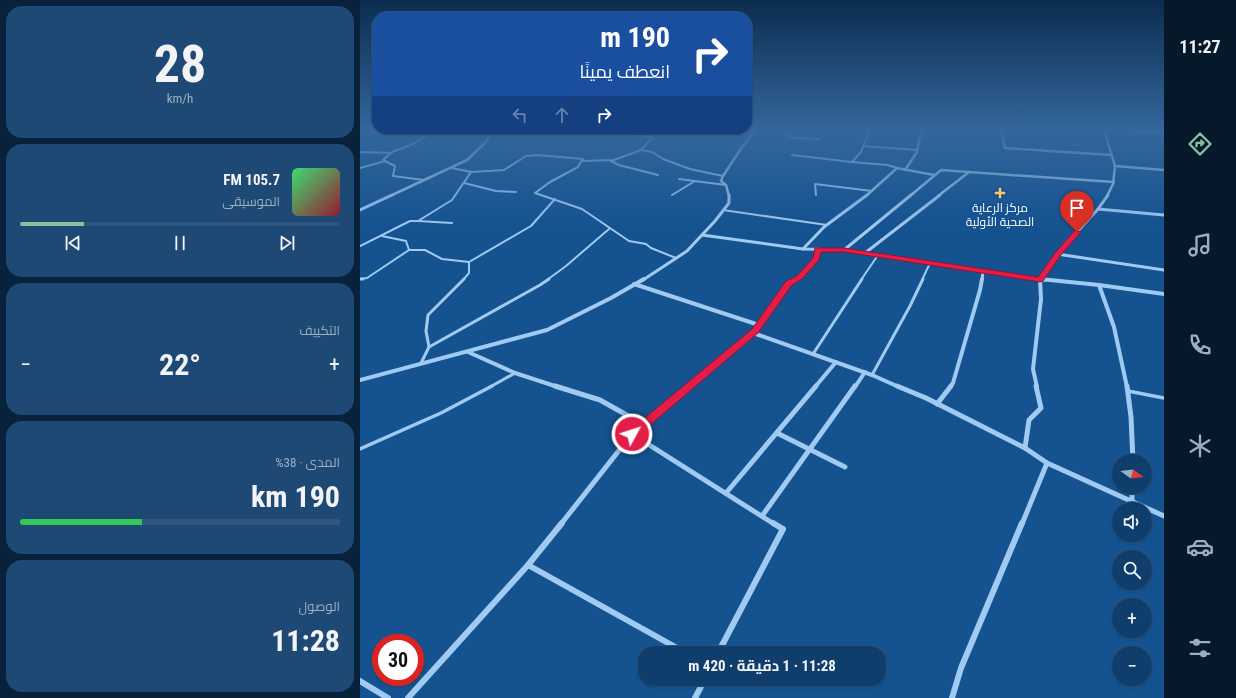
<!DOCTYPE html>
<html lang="ar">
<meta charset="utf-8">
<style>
body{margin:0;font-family:"Roboto Condensed",Cairo,sans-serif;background:#1d4974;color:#f1f3f6;direction:rtl;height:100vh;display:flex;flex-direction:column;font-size:15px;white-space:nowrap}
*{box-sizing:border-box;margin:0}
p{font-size:13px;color:#9baec2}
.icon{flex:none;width:22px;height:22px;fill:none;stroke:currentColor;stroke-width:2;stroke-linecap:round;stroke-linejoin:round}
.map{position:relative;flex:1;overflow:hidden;direction:ltr}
.side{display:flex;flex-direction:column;gap:6px;padding:6px;background:#08223b;width:360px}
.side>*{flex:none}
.banner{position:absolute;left:12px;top:12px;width:380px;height:122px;border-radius:16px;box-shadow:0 1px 3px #0004,0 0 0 1px #2f577f;direction:rtl;background:#1a4fa0;color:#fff;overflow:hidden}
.needle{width:26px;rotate:104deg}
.tools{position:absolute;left:752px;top:454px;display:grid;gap:8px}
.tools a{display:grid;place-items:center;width:40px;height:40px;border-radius:50%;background:#0f3e6c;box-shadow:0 1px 3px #0004,0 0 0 1px #2f577f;font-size:20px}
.speed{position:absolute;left:12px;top:634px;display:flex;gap:8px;font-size:20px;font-weight:700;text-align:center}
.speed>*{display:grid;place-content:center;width:52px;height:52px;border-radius:50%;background:#0f3e6c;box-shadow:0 1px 3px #0004,0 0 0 1px #2f577f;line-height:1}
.speed .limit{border:6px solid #d22;background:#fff;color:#111}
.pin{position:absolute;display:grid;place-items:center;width:34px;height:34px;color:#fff;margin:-41px -17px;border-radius:50% 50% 50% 0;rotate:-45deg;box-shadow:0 0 4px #0007}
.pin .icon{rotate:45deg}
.me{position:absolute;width:44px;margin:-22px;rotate:50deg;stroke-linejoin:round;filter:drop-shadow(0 0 3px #0008)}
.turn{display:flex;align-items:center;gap:14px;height:84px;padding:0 16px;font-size:18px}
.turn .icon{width:52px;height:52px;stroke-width:2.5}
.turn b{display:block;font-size:28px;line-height:34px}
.lanes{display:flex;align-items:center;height:38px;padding:0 16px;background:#0003;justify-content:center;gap:20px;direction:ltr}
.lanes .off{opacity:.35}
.big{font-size:30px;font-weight:700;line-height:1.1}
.side .card{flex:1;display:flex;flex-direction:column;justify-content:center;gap:6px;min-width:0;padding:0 14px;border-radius:16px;background:#1d4974}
.side .dial{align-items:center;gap:0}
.dial b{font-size:52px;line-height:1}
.song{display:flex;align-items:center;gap:12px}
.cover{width:48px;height:48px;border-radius:6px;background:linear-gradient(135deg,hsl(140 70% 55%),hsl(350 70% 35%))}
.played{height:4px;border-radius:2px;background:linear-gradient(90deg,#8abfa5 20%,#2f577f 20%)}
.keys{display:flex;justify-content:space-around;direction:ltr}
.heat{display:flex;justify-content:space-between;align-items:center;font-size:22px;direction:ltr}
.charge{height:6px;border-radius:3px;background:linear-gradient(90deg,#34c759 38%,#2f577f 0)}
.trip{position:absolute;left:278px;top:646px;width:248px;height:40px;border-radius:16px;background:#0f3e6c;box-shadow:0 1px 3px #0004,0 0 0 1px #2f577f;font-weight:700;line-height:40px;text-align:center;direction:rtl}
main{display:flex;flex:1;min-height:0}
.tab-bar{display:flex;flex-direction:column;width:72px;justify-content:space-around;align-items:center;background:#06192b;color:#9baec2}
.tab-bar .icon{width:28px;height:28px}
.tab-bar .current{color:#8abfa5}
.tab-bar b{font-size:18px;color:#f1f3f6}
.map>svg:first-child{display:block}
</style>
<main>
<nav class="tab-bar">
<b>11:27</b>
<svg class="icon current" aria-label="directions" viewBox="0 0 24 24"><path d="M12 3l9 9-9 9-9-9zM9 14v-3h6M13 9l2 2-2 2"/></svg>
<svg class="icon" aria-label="music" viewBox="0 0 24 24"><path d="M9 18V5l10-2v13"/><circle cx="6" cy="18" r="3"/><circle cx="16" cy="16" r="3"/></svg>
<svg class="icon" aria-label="phone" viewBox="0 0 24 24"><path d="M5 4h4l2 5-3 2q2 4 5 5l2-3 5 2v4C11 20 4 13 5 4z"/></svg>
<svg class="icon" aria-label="climate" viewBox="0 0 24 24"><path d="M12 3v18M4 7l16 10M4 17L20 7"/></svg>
<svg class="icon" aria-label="car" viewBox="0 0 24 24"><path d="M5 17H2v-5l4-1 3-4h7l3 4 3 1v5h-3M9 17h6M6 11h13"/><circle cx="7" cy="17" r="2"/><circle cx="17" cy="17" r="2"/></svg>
<svg class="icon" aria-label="filters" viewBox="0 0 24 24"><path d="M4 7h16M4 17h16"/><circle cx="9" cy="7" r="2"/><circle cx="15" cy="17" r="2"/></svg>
</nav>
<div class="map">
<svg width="804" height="698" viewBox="0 0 804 698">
<rect width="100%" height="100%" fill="#145290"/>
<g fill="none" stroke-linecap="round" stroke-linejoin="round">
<!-- service-far2 -->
<g stroke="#a0caf1" stroke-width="2">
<path d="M187,130H198"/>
<path d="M250,130L267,134L293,137"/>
<path d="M424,130L423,133L435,138L460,139"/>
<path d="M510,130L501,152L492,162L528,165L537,168"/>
<path d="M503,146L558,150"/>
<path d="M281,150L293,137V135L301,130"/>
<path d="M0,152L32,153"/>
<path d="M432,155L492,162"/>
<path d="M251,161L259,165L298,175"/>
<path d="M0,168L25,161"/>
<path d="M111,172L144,170L166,156L177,155L223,159"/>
<path d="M319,179L366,185"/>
<path d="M64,180L33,176L35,166L23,160L32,152L53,144L75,130"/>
<path d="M104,183L136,191L156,192"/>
<path d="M312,195L335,181"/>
<path d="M456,195L455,184L512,191"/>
<path d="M363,210L467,225"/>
<path d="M58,221L92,223"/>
<path d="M0,246L50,221H58L92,200L111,172L92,168"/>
<path d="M49,250H65L82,259L109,262"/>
<path d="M316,258L291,248L286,244L269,241L222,209L175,193L190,182L218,167L221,161L254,160L281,150L292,152L303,159L330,169L363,176"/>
<path d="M0,279L7,278L49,250L46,241L22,236"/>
<path d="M103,280L109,273V262L171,226L195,199"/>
<path d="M187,280L206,266L249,229"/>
<path d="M501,280L518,255"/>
<path d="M562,280L570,263"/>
</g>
<!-- service-far1 -->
<g stroke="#a0caf1" stroke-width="3">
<path d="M0,279H3"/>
<path d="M69,347L66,331L68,315L104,279"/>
<path d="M453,354L502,279"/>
<path d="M61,363L69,347L180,285L189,279"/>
<path d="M512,375L550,306L563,279"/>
<path d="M130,387L155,373"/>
</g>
<!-- service -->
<g stroke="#a0caf1" stroke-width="3.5">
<path d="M768,391L804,398"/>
<path d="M0,449L81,413L132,386"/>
</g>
<!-- minor-far4 -->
<g stroke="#a0caf1" stroke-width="2.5">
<path d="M641,130L645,148L752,155"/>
<path d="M744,130L755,166L804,170"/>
<path d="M747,130L804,133"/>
<path d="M545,170L557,152L561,130"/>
<path d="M30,196L107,160L125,143L132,130"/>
<path d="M369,196L366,185L361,181L363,176L382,147L396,130"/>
<path d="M506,196L537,168L574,175"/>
<path d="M550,196L581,170L609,172"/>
<path d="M578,196L609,172L754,182"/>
<path d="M747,196L753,184L755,166"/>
</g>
<!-- minor-far3 -->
<g stroke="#a0caf1" stroke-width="3">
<path d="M738,209L748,195"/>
<path d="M0,210L32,195"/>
<path d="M342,235L443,249L484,250L680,279L697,254L804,270"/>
<path d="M443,249L464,227L507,195"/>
<path d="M484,250L551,195"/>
<path d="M505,253L580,195"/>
<path d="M697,254L738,209L804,215"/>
<path d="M283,280L327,251L355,221L369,203V195"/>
<path d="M436,280L457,259L458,249"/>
<path d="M622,280L623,271"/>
<path d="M680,280H686"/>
</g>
<!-- minor-far2 -->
<g stroke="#a0caf1" stroke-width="4">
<path d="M677,279H680"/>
<path d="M274,284L399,325"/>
<path d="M393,333L512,375L539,387"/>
<path d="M108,352L155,373L198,387"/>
<path d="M0,380L187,330L251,298L284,279"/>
<path d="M329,387L395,331L429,283L438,279"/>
<path d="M455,387L476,362"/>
<path d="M495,387L505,372"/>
<path d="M590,387L593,383L620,290L622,279"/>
<path d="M677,387L673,369L681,299L680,279L739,285"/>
<path d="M767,387L754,327L739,285L804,294"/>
</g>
<!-- minor-far1 -->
<g stroke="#a0caf1" stroke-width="5">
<path d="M195,386L240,400L272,418V434"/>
<path d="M537,386L566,398L665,448"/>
<path d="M676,386L681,408L669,420L665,448L687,463L804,516"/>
<path d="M767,386L771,417L773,461"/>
<path d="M577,404L591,386"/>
<path d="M417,433L485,467"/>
<path d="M272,434L330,386"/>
<path d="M772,487V502"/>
<path d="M366,493L456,386"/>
<path d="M402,516L495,386"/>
<path d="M201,524L272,434L414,524"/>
<path d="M662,524L687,463"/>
</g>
<!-- minor -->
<g stroke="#a0caf1" stroke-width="6">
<path d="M168,565L326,653"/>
<path d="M358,653L423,529L413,523"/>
<path d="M0,681L28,698"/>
<path d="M48,698L168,565L202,523"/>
<path d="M335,698L345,679"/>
<path d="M592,698L601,668L662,523"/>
</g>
</g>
<!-- sky -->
<linearGradient id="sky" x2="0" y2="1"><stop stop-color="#0b2d4f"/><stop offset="0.57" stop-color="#34669c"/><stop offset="1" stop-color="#34669c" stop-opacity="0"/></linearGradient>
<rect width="804" height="228" fill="url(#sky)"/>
<!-- route -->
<path fill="#e11d48" stroke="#92132f" d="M715,230L721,232L700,256L683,281L680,282L484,252H461L459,260L442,279L432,285L398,333L276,437L272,438L269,437L267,434L269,431L392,329L426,281L437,276L453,258L455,248H484L678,277L695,253Z"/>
<!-- markers -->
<path fill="#ffc760" stroke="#145290" stroke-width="1.5" d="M638 187h4v4h4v4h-4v4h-4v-4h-4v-4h4z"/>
<g text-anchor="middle" stroke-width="4" stroke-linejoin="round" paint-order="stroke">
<!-- far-poi labels -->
<g font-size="12" fill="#fff" stroke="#145290">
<text x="640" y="212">مركز الرعاية<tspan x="640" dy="14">الصحية الأولية</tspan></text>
</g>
</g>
</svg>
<div class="tools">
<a><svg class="needle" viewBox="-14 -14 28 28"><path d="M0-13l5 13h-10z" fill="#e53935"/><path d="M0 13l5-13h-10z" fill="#9baec2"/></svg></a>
<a><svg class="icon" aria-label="sound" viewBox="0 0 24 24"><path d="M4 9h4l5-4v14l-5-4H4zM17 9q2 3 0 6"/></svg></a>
<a><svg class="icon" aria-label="search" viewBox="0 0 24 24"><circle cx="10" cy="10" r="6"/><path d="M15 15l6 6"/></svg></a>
<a>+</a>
<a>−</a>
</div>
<div class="speed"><div class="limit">30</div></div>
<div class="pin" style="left:717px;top:232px;background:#d93025"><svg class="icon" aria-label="arrive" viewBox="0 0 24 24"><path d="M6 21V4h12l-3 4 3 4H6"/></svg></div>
<svg class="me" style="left:272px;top:434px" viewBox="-20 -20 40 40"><circle r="17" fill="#e11d48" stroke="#fff" stroke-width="3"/><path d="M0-11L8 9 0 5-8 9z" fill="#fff"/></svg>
<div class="trip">11:28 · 1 دقيقة · 420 m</div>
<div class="banner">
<div class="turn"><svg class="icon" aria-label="right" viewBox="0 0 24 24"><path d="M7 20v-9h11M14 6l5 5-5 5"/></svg><div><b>190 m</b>انعطف يمينًا</div></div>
<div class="lanes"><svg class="icon off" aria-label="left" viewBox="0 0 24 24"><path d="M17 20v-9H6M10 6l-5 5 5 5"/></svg><svg class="icon off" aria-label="ahead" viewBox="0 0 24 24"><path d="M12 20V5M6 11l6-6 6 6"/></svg><svg class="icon" aria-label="right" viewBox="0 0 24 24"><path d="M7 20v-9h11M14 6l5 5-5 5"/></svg></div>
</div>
</div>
<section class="side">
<div class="card dial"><b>28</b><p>km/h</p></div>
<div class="card">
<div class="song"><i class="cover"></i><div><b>105.7 FM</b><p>الموسيقى</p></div></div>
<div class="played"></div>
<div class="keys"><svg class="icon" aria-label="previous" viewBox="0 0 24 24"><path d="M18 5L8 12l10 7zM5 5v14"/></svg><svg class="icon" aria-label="pause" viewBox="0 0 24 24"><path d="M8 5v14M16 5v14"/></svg><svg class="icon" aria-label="next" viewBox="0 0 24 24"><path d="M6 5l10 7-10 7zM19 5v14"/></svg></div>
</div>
<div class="card"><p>التكييف</p>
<div class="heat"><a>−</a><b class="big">22°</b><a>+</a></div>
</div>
<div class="card"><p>المدى · 38%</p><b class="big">190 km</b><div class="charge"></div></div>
<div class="card"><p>الوصول</p><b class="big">11:28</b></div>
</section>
</main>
